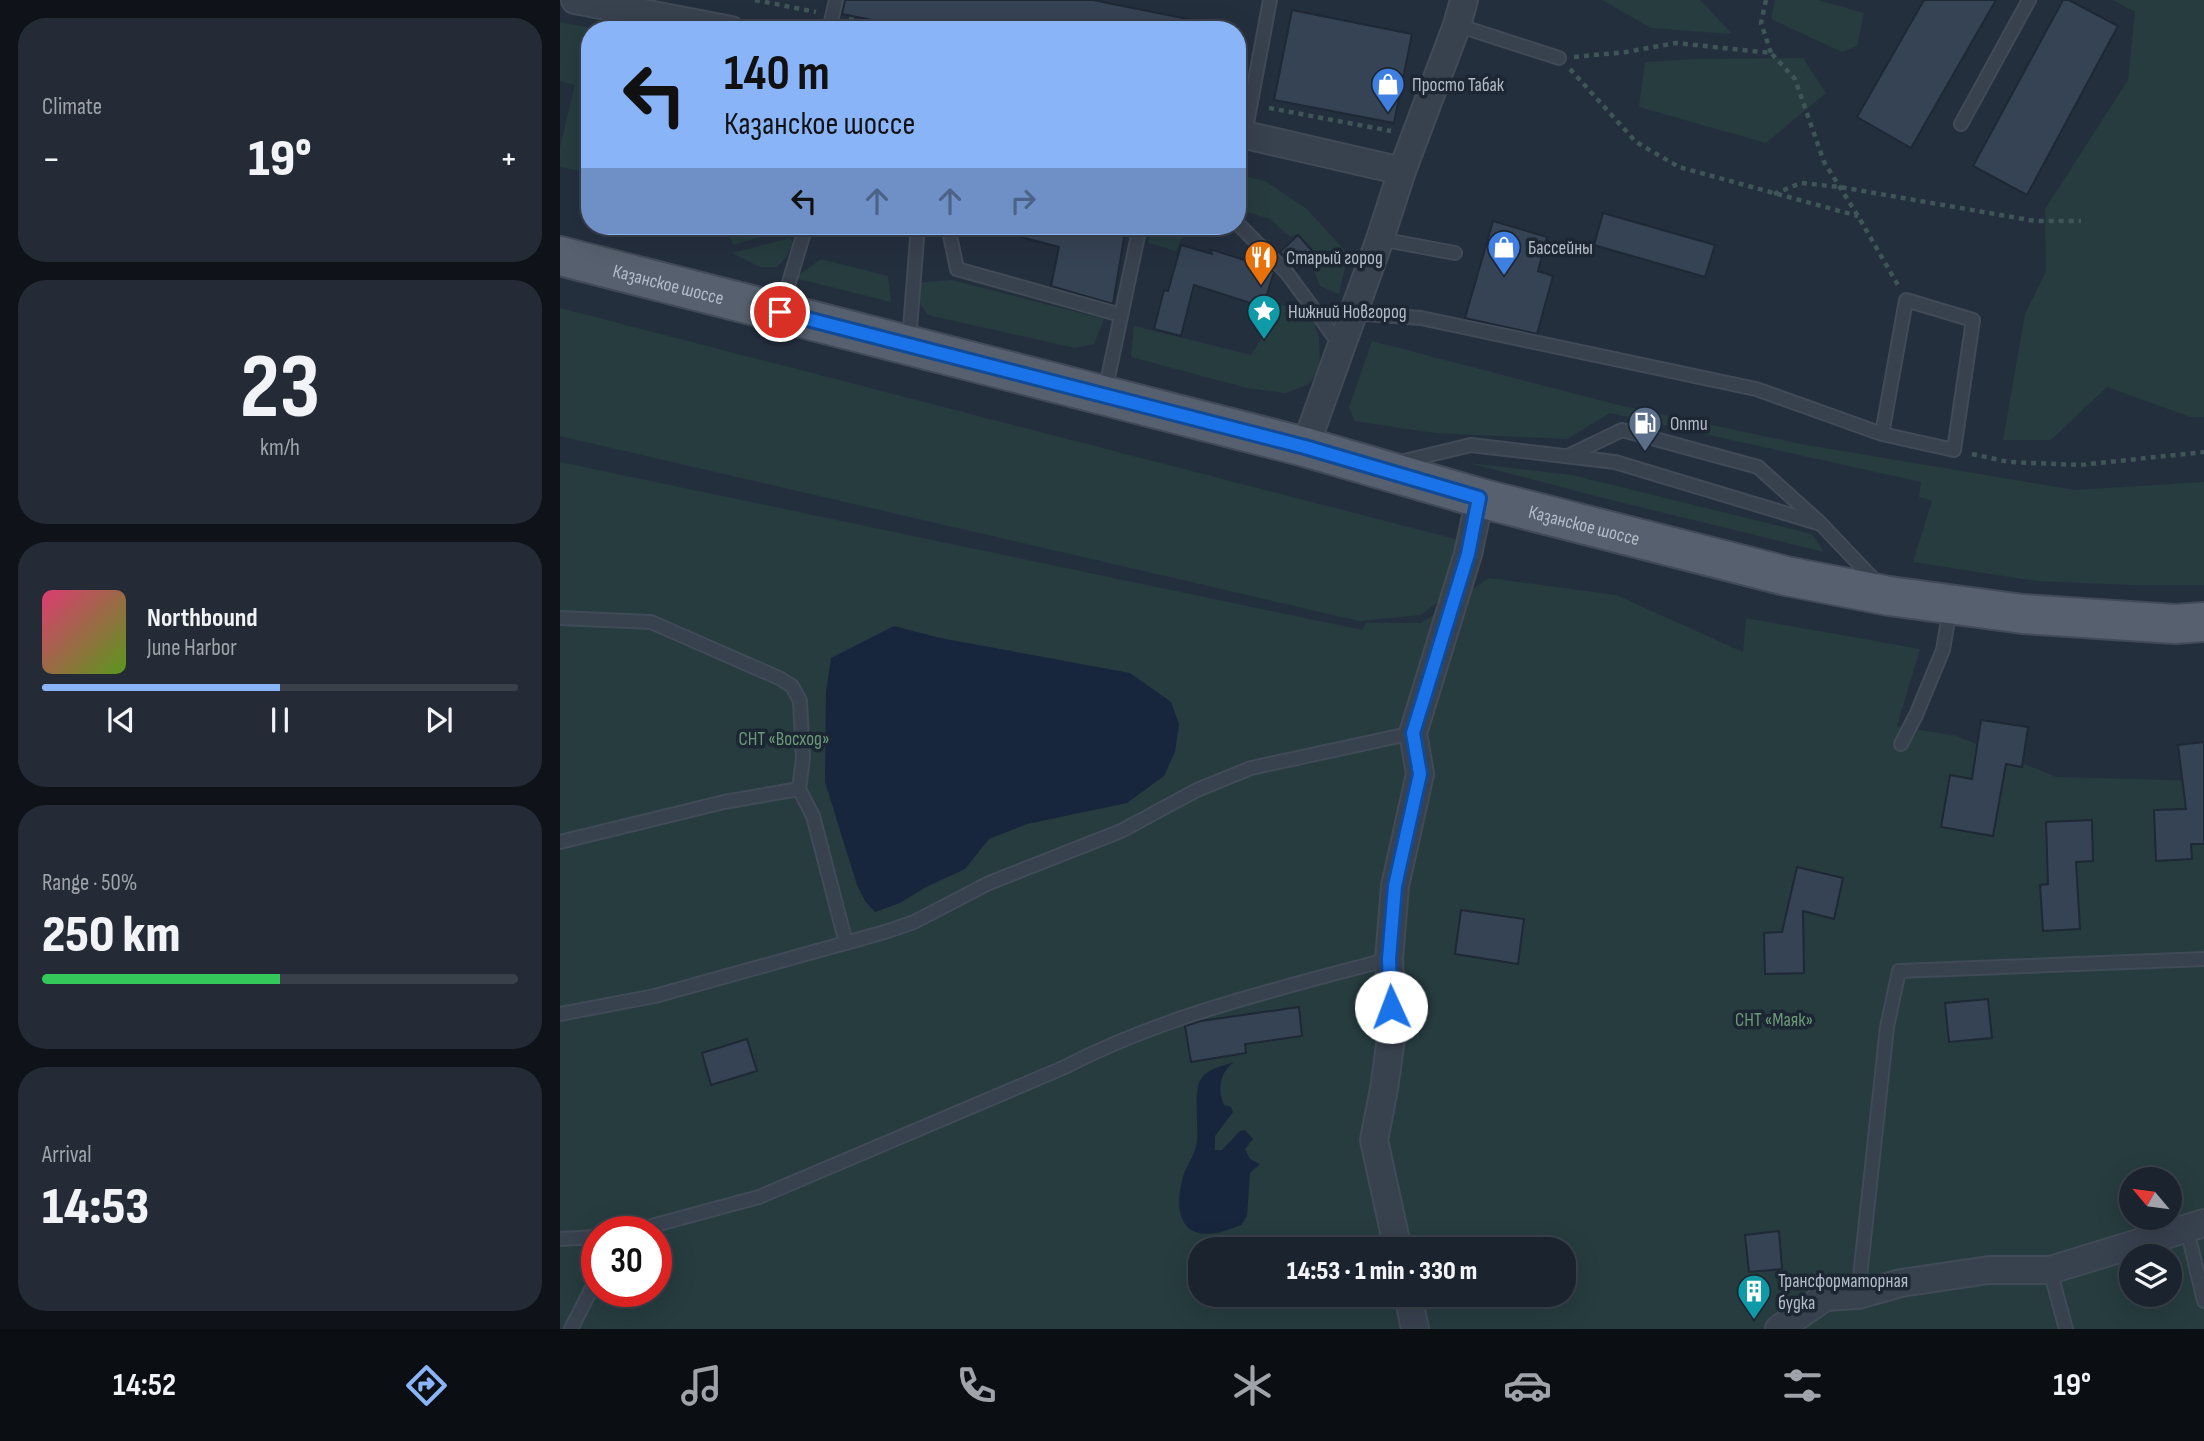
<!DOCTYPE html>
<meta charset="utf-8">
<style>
body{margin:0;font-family:"Sofia Sans Condensed",sans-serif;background:#242b36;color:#f1f3f6;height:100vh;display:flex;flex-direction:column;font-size:26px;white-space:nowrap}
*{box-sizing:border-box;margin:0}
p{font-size:23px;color:#a0a4aa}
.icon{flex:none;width:38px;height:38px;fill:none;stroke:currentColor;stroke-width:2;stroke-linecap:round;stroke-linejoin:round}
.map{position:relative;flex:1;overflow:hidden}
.sheet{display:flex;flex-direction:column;gap:18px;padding:18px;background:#0f1319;width:560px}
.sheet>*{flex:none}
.banner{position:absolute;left:21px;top:21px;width:665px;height:214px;border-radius:28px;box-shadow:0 7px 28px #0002,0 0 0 2px #39404a;background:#8ab4f8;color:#111;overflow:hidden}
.needle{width:46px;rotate:299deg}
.tools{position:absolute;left:1559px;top:1167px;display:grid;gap:14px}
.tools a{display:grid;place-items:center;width:63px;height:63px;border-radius:50%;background:#1b232e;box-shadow:0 7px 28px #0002,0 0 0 2px #39404a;font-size:35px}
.speed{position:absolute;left:21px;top:1216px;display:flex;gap:14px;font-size:35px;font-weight:700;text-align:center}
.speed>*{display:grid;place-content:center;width:91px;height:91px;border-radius:50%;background:#1b232e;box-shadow:0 7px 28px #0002,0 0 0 2px #39404a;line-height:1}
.speed .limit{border:10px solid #d22;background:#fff;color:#111}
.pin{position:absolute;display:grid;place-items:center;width:60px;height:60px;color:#fff;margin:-30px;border:4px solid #fff;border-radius:50%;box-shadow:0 2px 7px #0007}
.me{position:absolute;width:77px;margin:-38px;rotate:358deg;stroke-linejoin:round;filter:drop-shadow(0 0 5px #0008)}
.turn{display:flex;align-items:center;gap:24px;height:147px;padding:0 28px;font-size:32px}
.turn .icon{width:91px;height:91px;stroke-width:2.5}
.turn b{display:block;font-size:49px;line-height:60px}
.lanes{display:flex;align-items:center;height:66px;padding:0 28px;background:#0003;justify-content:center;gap:35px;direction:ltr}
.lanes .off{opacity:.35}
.big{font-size:52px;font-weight:800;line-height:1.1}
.sheet .widget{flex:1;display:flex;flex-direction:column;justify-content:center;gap:10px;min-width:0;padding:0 24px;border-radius:28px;background:#242b36}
.sheet .dial{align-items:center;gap:0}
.dial b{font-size:91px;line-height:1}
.song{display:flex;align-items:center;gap:21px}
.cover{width:84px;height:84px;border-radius:10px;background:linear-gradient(135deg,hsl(340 70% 55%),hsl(90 70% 35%))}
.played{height:7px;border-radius:4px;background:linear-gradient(90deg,#8ab4f8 50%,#39404a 50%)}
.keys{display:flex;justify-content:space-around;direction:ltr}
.heat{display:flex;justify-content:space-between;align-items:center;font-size:38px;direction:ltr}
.charge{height:10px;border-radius:5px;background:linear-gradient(90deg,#34c759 50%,#39404a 0)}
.trip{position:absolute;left:628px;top:1237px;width:388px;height:70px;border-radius:28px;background:#1b232e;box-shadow:0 7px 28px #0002,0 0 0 2px #39404a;font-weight:800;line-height:70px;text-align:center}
.menu{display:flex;height:112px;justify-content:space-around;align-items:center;background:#0b0e12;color:#a0a4aa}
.menu .icon{width:49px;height:49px}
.menu .current{color:#8ab4f8}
.menu b{font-size:32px;color:#f1f3f6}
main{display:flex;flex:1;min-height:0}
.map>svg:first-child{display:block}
</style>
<main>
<section class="sheet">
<div class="widget"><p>Climate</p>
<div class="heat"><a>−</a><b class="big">19°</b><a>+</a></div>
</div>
<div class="widget dial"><b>23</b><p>km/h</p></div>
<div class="widget">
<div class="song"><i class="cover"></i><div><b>Northbound</b><p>June Harbor</p></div></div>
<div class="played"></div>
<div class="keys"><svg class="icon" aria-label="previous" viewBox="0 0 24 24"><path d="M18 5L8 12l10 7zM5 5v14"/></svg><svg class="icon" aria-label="pause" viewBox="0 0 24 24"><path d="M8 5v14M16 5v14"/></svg><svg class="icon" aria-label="next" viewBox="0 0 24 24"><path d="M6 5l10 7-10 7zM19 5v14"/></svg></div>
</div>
<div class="widget"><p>Range · 50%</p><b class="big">250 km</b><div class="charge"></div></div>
<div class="widget"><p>Arrival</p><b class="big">14:53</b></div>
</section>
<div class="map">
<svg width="1644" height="1329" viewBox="0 0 1644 1329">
<rect width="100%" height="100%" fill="#242f3e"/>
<!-- green -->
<g fill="#263c3f" fill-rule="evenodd">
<path d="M1042,0H1140L1172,34L1091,28Z"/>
<path d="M1215,0H1257L1304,13L1297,46L1282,52L1211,19Z"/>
<path d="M1553,0H1644V417H1630L1547,387L1491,440H1443L1465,314L1486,271L1485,209L1568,80L1575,12Z"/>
<path d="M0,22L42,30H30V173L0,167V147L15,85L0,81Z"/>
<path d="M1243,58L1266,93L1206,143L1079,107L1085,62L1135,59Z"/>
<path d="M677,174L705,181L747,209L788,254L779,294L760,286L751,263L757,254L738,234L730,237L710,219L677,209Z"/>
<path d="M132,226H212L223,230L173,245L171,238Z"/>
<path d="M593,226H632L634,231L621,239L616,251L588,243Z"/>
<path d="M230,238L233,242L227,256L217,267H200L172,253Z"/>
<path d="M261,259L328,276L331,302L235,278Z"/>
<path d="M392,280L544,319L534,344L515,348L368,315L358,301L356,283Z"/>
<path d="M722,305L742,310L752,319L759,337L760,368L748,385L725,393L687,388L571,357L574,326L691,355Z"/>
<path d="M0,308L903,541L887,595L861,615L799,621L0,436Z"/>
<path d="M812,341L1058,405L1246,445L1514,490L1644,482V585H1573L1476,581L1353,562L1372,501L1359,497L1361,482L1050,413L1007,439L875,433L794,421L789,407Z"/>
<path d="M0,462L802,630L806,623H861L929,578L1056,595L1183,652L1186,618L1360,649L1337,726L1397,736L1496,777L1644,781V1329H0ZM1572,1180H1610V1218H1572ZM37,1232H96V1292H37ZM640,1250H1004V1295H640ZM1572,1256H1610V1295H1572Z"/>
<path d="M909,463L1012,475L1252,534L1264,552L1043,498Z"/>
</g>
<!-- water -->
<g fill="#17263c">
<path d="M334,626L380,638L570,673L611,702L619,724L615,752L604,776L567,803L467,824L429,839L405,869L366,887L340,903L315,912L305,901L297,885L265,782L266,692L271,658Z"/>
<path d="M674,1062C660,1072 657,1089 664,1105L671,1107L673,1112L655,1136V1150H662L680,1131L685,1130L693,1139L685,1149L690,1159L700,1164L690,1173L687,1216L681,1225C675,1227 668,1230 661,1232C619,1242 614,1209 623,1177C626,1166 635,1155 637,1142C639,1127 633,1090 641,1079C648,1068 663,1066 674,1062Z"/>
</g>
<!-- building -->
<g fill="#364354" stroke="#1f2835" stroke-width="2">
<path d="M285,0H533L633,20V30H363L282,14Z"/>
<path d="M1364,0H1436L1351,148L1297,117Z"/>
<path d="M1503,0H1509L1558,26L1467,195L1413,166Z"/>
<path d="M732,10L852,34L834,123L714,100Z"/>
<path d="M1043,213L1155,245L1145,277L1034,245Z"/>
<path d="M933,221L987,237L978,271L993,276L977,334L905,318Z"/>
<path d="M447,226H566L553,304L491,286L499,247L446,233Z"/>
<path d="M738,235L755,254L737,270L720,252Z"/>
<path d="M621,245L652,254L650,249L709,268L714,272L703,307L634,285L621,336L594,329L604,290L608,291Z"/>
<path d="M1421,720L1468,727L1462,767L1446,764L1433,836L1381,827L1390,775L1412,779Z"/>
<path d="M1644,742V844H1631L1632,859L1596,861L1594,810L1626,809L1618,745Z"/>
<path d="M1532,820L1533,861L1516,862L1520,929L1483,931L1480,885L1488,884L1486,822Z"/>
<path d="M1237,867L1283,878L1274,919L1243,911L1244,973L1205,974L1204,933L1222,932Z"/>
<path d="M901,910L964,919L958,964L895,954Z"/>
<path d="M1428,999L1432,1038L1389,1042L1385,1003Z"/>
<path d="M739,1007L742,1036L685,1044L686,1053L631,1062L625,1026L641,1021Z"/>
<path d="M187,1039L197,1071L151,1085L142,1053Z"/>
<path d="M1219,1231L1222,1269L1189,1272L1185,1235Z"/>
</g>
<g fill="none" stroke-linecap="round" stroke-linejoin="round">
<defs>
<g id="service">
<path d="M897,25L999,58"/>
<path d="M269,30L276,0"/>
<path d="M1401,124L1469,0"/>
<path d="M685,134L710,0"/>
<path d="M388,226L397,269L561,315"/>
<path d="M681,227L727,273L781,346"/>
<path d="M820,239L895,253"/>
<path d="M221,309L246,226"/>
<path d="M793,313L861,318L1196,389L1322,434L1394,450L1413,320L1346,300L1322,434"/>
<path d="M349,341L358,226"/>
<path d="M545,392L580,226"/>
<path d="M1008,456L1062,430L1198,467L1259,522"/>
<path d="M840,462L911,445L1055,462L1261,524L1317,583"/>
<path d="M0,618L91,622L219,678L232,686L240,701L243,758L239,789L253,816L286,943"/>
<path d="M1341,744L1356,715L1383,650L1390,608"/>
<path d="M0,842L164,802L239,789"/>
<path d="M0,1014L95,996L325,932L354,922L429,883L561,831L637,790L691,768L853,733"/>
<path d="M1627,1229L1644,1301"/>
<path d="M69,1232L199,1197L505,1067C607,1014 719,989 829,959"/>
<path d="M0,1239L37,1237"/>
<path d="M1490,1270L1506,1329"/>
<path d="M1298,1295L1327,1027L1339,971L1644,959"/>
<path d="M11,1329L37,1278"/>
</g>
<g id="minor">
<path d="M15,0L171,30"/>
<path d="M677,133L842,171"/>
<path d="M745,447L820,239L842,171L897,25L904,0"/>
<path d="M838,1250L814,1140L824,1089L832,1031L829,959L835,886L860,774L853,733L908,554L920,498"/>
<path d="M848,1295L855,1329"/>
<path d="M1219,1329L1265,1297L1298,1295L1341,1283L1429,1270H1490L1644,1223"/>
</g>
<g id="primary">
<path id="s1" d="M0,256L745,447L920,498L1226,576L1329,596L1463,614L1615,624L1644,622"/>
</g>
</defs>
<!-- service casing -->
<use href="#service" stroke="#414a57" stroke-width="16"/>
<!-- minor casing -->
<use href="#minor" stroke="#414a57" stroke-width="30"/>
<!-- primary casing -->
<use href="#primary" stroke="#414a57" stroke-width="42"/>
<!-- path -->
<g stroke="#3f5557" stroke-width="4.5" stroke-dasharray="5 5" stroke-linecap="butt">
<path d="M195,0L256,12"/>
<path d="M1206,0L1201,23L1211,53"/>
<path d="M289,19L340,30"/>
<path d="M1014,57L1066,52L1116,43L1211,53L1235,79L1264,162L1298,216L1339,287"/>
<path d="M1010,69L1076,142L1119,167L1298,216"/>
<path d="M709,108L831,131"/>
<path d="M1214,194L1241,183L1280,187L1475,221H1521"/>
<path d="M1412,454L1449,462L1520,465L1644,452"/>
</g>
<!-- service -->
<use href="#service" stroke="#38414e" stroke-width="12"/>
<!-- minor -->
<use href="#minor" stroke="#38414e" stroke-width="26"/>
<!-- primary -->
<use href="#primary" stroke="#56606e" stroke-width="38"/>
</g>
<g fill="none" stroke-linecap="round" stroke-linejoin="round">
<defs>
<path id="route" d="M220,312L745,447L919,498L908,554L853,733L860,774L835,886L829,959L831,1007"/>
</defs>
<!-- route casing -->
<use href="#route" stroke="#114b97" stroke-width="18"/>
<!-- route -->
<use href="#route" stroke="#1a73e8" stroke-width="12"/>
</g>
<!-- icons -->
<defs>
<symbol id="shop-pin" viewBox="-11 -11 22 30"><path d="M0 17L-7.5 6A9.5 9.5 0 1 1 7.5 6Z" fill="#3f7fe0" stroke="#1d2633"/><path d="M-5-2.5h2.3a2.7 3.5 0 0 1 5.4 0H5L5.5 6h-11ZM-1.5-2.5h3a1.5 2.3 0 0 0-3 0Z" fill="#fff"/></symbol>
<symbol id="restaurant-pin" viewBox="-11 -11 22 30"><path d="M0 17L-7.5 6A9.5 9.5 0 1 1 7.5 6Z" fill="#e8710a" stroke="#1d2633"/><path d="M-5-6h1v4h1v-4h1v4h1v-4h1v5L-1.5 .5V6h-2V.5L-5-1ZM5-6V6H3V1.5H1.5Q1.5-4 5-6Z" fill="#fff"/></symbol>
<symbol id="sight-pin" viewBox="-11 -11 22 30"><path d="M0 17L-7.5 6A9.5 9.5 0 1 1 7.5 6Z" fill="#0f9aa8" stroke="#1d2633"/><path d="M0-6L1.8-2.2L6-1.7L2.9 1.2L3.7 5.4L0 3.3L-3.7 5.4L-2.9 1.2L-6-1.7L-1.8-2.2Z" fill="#fff"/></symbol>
<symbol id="fuel-pin" viewBox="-11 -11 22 30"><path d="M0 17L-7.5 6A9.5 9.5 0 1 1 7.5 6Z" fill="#5c6f8a" stroke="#1d2633"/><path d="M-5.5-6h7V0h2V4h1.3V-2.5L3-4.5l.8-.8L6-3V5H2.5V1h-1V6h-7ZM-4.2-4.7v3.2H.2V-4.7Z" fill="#fff"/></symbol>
<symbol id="building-pin" viewBox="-11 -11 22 30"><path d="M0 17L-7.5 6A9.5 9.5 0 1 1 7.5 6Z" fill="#0f9aa8" stroke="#1d2633"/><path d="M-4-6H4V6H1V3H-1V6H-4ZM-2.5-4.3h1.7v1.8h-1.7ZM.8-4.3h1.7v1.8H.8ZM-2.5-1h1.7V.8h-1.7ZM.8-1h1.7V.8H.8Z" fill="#fff"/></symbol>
</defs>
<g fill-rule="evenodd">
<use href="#shop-pin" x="809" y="65" width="38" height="52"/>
<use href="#shop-pin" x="925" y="228" width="38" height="52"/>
<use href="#restaurant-pin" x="682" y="238" width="38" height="52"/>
<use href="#sight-pin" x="685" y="292" width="38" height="52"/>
<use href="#fuel-pin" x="1066" y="404" width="38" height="52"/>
<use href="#building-pin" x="1175" y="1272" width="38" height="52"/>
</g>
<g text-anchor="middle" stroke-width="7" stroke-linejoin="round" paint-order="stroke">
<!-- poi labels -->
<g font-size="19" fill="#b4bcc9" stroke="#1d2633" text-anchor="start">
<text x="852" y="91">Просто Табак</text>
<text x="968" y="254">Бассейны</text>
<text x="726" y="264">Старый город</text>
<text x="728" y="318">Нижний Новгород</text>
<text x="1110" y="430">Опти</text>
<text x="1218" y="1287">Трансформаторная<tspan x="1218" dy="22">будка</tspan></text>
</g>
<!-- street labels -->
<g font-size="19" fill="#b4bcc9" stroke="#1d2633">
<text dy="7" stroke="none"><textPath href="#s1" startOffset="112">Казанское шоссе</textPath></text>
<text dy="7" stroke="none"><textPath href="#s1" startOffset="1059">Казанское шоссе</textPath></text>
</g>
<!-- park labels -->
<g font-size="19" fill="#6b9a76" stroke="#1d2633">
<text x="224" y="745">СНТ «Восход»</text>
<text x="1214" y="1026">СНТ «Маяк»</text>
</g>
</g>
</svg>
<div class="tools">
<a><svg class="needle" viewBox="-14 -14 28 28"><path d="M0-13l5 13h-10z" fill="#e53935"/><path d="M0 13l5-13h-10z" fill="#a0a4aa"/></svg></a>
<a><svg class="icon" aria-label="layers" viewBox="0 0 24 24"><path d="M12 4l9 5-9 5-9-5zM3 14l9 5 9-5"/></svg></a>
</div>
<div class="speed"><div class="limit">30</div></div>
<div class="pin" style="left:220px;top:312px;background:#d93025"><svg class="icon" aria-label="arrive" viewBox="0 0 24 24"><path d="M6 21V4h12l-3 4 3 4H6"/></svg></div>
<svg class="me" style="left:831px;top:1007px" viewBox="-20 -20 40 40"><circle r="19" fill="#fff"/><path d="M0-13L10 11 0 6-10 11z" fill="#1a73e8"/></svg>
<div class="trip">14:53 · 1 min · 330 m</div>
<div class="banner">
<div class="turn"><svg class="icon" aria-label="left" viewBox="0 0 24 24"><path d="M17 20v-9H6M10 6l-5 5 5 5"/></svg><div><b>140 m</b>Казанское шоссе</div></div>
<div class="lanes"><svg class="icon" aria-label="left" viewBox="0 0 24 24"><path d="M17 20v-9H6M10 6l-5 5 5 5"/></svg><svg class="icon off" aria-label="ahead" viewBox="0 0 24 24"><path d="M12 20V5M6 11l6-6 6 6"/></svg><svg class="icon off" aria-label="ahead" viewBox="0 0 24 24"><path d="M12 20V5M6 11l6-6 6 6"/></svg><svg class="icon off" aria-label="right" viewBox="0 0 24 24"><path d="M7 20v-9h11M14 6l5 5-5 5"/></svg></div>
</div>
</div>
</main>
<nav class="menu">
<b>14:52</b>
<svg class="icon current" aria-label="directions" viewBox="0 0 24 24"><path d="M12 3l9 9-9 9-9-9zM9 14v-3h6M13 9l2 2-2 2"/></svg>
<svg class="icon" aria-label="music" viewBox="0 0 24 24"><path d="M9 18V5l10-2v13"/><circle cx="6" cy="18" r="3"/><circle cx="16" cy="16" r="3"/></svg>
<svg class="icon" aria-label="phone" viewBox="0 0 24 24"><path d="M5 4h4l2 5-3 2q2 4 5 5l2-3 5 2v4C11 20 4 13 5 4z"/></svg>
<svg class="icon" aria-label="climate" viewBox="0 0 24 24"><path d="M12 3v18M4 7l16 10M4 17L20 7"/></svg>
<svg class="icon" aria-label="car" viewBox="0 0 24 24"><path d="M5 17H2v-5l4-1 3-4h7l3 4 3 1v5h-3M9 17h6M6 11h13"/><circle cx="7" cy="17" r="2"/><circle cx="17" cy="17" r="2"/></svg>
<svg class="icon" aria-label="filters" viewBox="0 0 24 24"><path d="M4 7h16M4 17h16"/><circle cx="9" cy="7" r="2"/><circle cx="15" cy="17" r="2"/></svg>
<b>19°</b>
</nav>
